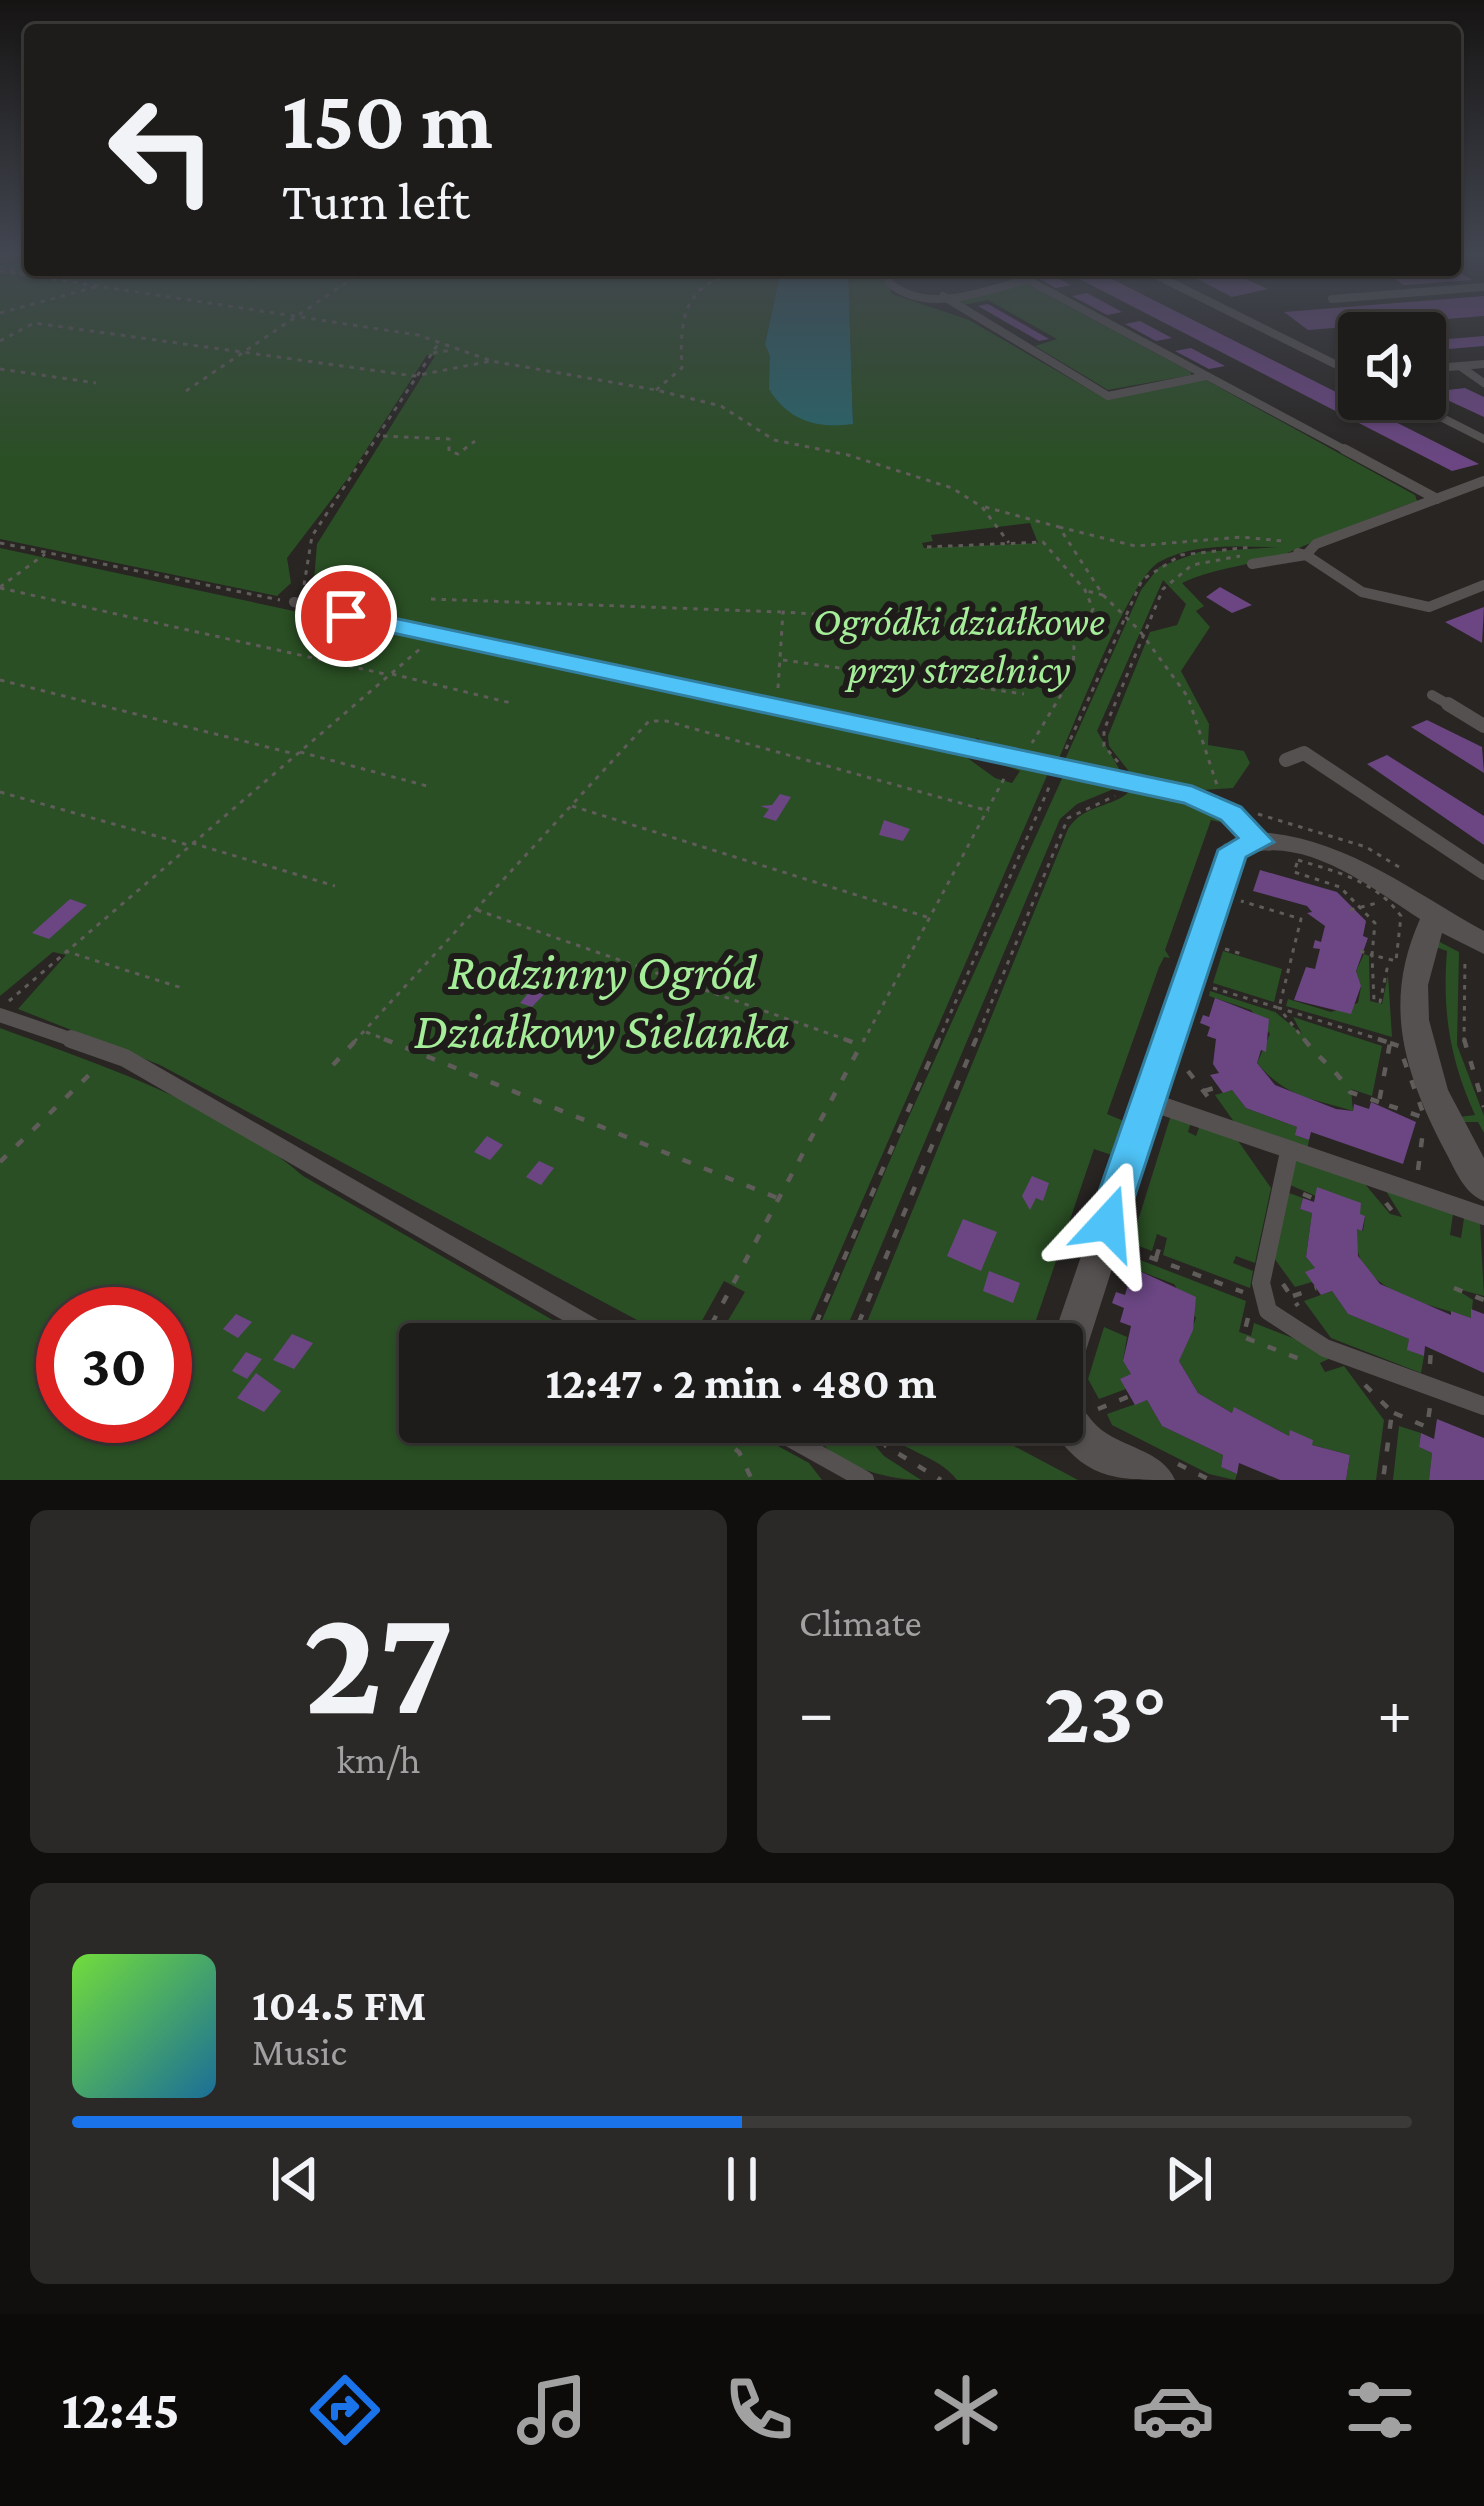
<!DOCTYPE html>
<meta charset="utf-8">
<style>
body{margin:0;font-family:"Crimson Pro",serif;background:#2b2927;color:#f1f3f6;height:100vh;display:flex;flex-direction:column;font-size:45px;white-space:nowrap}
*{box-sizing:border-box;margin:0}
p{font-size:39px;color:#a1a1a2}
.icon{flex:none;width:66px;height:66px;fill:none;stroke:currentColor;stroke-width:2;stroke-linecap:round;stroke-linejoin:round}
.map{position:relative;height:1480px;overflow:hidden}
.drawer{display:flex;flex-direction:column;gap:30px;padding:30px;background:#100f0e;flex:1}
.drawer>*{flex:none}
.guide{position:absolute;left:24px;top:24px;width:1437px;height:252px;border-radius:12px;box-shadow:0 3px 9px #0004,0 0 0 3px #3c3a39;background:#1e1c1a;color:#f1f3f6;overflow:hidden}
.buttons{position:absolute;left:1338px;top:312px;display:grid;gap:24px}
.buttons a{display:grid;place-items:center;width:108px;height:108px;border-radius:12px;background:#1e1c1a;box-shadow:0 3px 9px #0004,0 0 0 3px #3c3a39;font-size:60px}
.speed{position:absolute;left:36px;top:1287px;display:flex;gap:24px;font-size:60px;font-weight:700;text-align:center}
.speed>*{display:grid;place-content:center;width:156px;height:156px;border-radius:50%;background:#1e1c1a;box-shadow:0 3px 9px #0004,0 0 0 3px #3c3a39;line-height:1}
.speed .limit{border:18px solid #d22;background:#fff;color:#111}
.pin{position:absolute;display:grid;place-items:center;width:102px;height:102px;color:#fff;margin:-51px;border:6px solid #fff;border-radius:50%;box-shadow:0 3px 12px #0007}
.me{position:absolute;width:132px;margin:-66px;rotate:19deg;stroke-linejoin:round;filter:drop-shadow(0 0 9px #0008)}
.turn{display:flex;align-items:center;gap:42px;height:252px;padding:0 60px;font-size:54px}
.turn .icon{width:156px;height:156px;stroke-width:2.5}
.turn b{display:block;font-size:84px;line-height:102px}
.big{font-size:90px;font-weight:700;line-height:1.1}
.drawer .tile{flex:1;display:flex;flex-direction:column;justify-content:center;gap:18px;min-width:0;padding:0 42px;border-radius:18px;background:#2b2927}
.drawer .dial{align-items:center;gap:0}
.dial b{font-size:156px;line-height:1}
.song{display:flex;align-items:center;gap:36px}
.cover{width:144px;height:144px;border-radius:18px;background:linear-gradient(135deg,hsl(100 70% 55%),hsl(200 70% 35%))}
.played{height:12px;border-radius:6px;background:linear-gradient(90deg,#1a73e8 50%,#3c3a39 50%)}
.keys{display:flex;justify-content:space-around;direction:ltr}
.heat{display:flex;justify-content:space-between;align-items:center;font-size:66px;direction:ltr}
.drawer .tiles{flex:1;display:grid;gap:30px;grid-template-columns:1fr 1fr}
.tile:last-child{grid-column:span 2}
.trip{position:absolute;left:399px;top:1323px;width:684px;height:120px;border-radius:12px;background:#1e1c1a;box-shadow:0 3px 9px #0004,0 0 0 3px #3c3a39;font-weight:700;line-height:120px;text-align:center}
.tabs{display:flex;height:192px;justify-content:space-around;align-items:center;background:#0c0b0a;color:#a1a1a2}
.tabs .icon{width:84px;height:84px}
.tabs .selected{color:#1a73e8}
.tabs b{font-size:54px;color:#f1f3f6}
.map>svg:first-child{display:block}
</style>
<div class="map">
<svg width="1484" height="1480" viewBox="0 0 1484 1480">
<rect width="100%" height="100%" fill="#282523"/>
<!-- green -->
<g fill="#2a4f24" fill-rule="evenodd">
<path d="M0,256H30V270H781L765,344L853,424L848,276H885L892,294L969,320L1104,398L1204,379L1415,495L1417,501C1374,516 1333,533 1292,551C1257,566 1217,566 1182,583L1204,606L1196,611L1210,627L1181,671L1209,724L1208,745L1244,751L1250,763L1233,788L1203,790L1135,779L1109,746L1108,736L1150,632L1177,625L1186,604L1163,580L1097,731L1124,777L1063,764L1141,590L1159,567L1199,552L1279,547C1239,547 1195,542 1159,562C1129,579 1075,724 1057,763L989,749L978,738L967,742L312,604L317,544L435,356L427,355L348,478L287,558L291,583L277,596L0,539ZM1030,523L1038,543L924,548L922,543L933,541L931,535Z"/>
<path d="M1026,284L1191,372V375L1108,390L1035,346L1057,339L988,300L963,305L953,298Z"/>
<path d="M0,548L962,754L995,778L1012,783L1020,771L981,757L1049,771L800,1344H714L745,1292L724,1281L694,1335L667,1336L160,1065L18,1009L66,955L53,952L0,996Z"/>
<path d="M1064,774L1121,786L1077,804L1060,819L840,1344H812L902,1132Z"/>
<path d="M1132,789L1190,800L1228,824L1211,820L1165,950L1170,958L1164,957L1159,967L1107,1114L1126,1122L1115,1156L1094,1149L1035,1323L1055,1332L1051,1344L1034,1332L1029,1344H858L1068,829C1084,803 1113,809 1132,789Z"/>
<path d="M1434,939L1459,952L1457,1045L1484,1116V1133L1478,1122H1462L1459,1117L1475,1115C1450,1060 1442,1012 1447,951L1430,945Z"/>
<path d="M1223,951L1282,969L1274,1002L1213,983Z"/>
<path d="M1364,954L1369,956L1370,1001L1382,1004L1388,975L1392,1037L1286,1006L1288,999L1331,1012L1358,1003L1361,987L1356,971Z"/>
<path d="M1210,991L1275,1012L1302,1034L1293,1017L1382,1046L1372,1096L1351,1089L1353,1111C1316,1099 1287,1099 1257,1063L1270,1034L1251,1010L1209,996Z"/>
<path d="M0,1028C103,1066 219,1104 303,1176L594,1344H420V1422H734L809,1463L822,1480H0ZM63,1314H165V1416H63Z"/>
<path d="M1232,1090L1246,1108L1297,1127L1296,1135L1309,1140L1307,1151L1237,1126L1215,1095Z"/>
<path d="M1171,1115L1191,1122L1188,1132L1196,1136L1200,1125L1236,1138L1271,1188L1255,1263L1236,1256L1233,1263L1253,1271L1250,1288L1163,1255L1167,1238L1157,1234L1152,1251L1131,1243Z"/>
<path d="M1296,1159L1364,1183L1390,1214L1402,1217L1386,1191L1453,1214L1450,1235L1461,1238L1464,1218L1480,1224L1484,1296L1454,1288L1473,1300L1471,1318C1435,1305 1347,1292 1357,1229L1363,1231L1365,1217L1290,1185Z"/>
<path d="M1289,1193L1303,1198L1300,1209L1312,1213L1306,1257L1315,1268L1312,1282L1295,1287L1274,1258Z"/>
<path d="M1135,1258L1246,1301L1239,1332L1251,1336L1254,1323L1337,1355L1320,1363L1325,1372L1344,1366L1384,1420L1376,1480H1346L1350,1455L1312,1445L1291,1431L1289,1436L1235,1408L1232,1413L1198,1393L1179,1361L1196,1318L1174,1284L1132,1268Z"/>
<path d="M1332,1291L1348,1314L1409,1339L1408,1350L1424,1356L1421,1373L1331,1338L1304,1301Z"/>
<path d="M1104,1327L1127,1337L1123,1361L1131,1374L1126,1389L1099,1399L1088,1379Z"/>
<path d="M1147,1400L1162,1426L1223,1455L1221,1467L1237,1474L1235,1480L1209,1474L1112,1425L1107,1414Z"/>
<path d="M811,1422H855L884,1456L921,1480C886,1480 820,1463 811,1422Z"/>
<path d="M876,1422H1023L1014,1446L1078,1480H957C937,1453 897,1452 876,1422Z"/>
<path d="M1399,1426L1421,1433L1419,1447L1432,1453L1429,1480H1393Z"/>
</g>
<!-- water -->
<path fill="#29666a" d="M781,270H848L853,424C818,429 788,421 769,389L770,356L765,344Z"/>
<!-- building -->
<g fill="#6b4683">
<path d="M1023,270H1043L1071,285L1056,288Z"/>
<path d="M1062,270H1094L1479,464L1452,471Z"/>
<path d="M1180,270H1226L1268,289L1232,297Z"/>
<path d="M1455,270L1472,280L1404,285L1387,273Z"/>
<path d="M1087,293L1122,312L1107,315L1072,296Z"/>
<path d="M1484,296V316L1308,330L1284,312Z"/>
<path d="M988,304L1049,339L1039,341L978,306Z"/>
<path d="M1140,321L1172,338L1156,341L1125,324Z"/>
<path d="M1484,336V346L1425,351V341Z"/>
<path d="M1191,348L1225,366L1209,369L1175,351Z"/>
<path d="M1465,388L1484,397V417L1430,392Z"/>
<path d="M1220,587L1252,605L1232,613L1206,597Z"/>
<path d="M1484,607L1482,643L1445,622Z"/>
<path d="M1427,720L1482,747L1484,773L1411,727Z"/>
<path d="M1387,755L1484,816V845L1367,764Z"/>
<path d="M780,794L791,797L776,821L763,817L769,809L760,806L772,805Z"/>
<path d="M884,820L910,829L903,841L879,835Z"/>
<path d="M1260,870L1337,892L1366,921L1363,936L1368,938L1356,971L1361,986L1351,1014L1294,1000L1306,967L1315,969L1320,949L1313,948L1315,940L1321,942L1325,926L1307,913L1312,912L1307,906L1253,891Z"/>
<path d="M70,899L87,905L49,939L32,933Z"/>
<path d="M537,983L550,988L532,1007L520,1003Z"/>
<path d="M1215,998L1269,1019L1266,1052L1261,1050L1257,1063L1275,1085L1336,1109L1353,1111L1354,1104L1369,1109L1371,1102L1416,1122L1403,1164L1311,1132L1309,1140L1295,1135L1297,1127L1246,1108L1232,1090L1223,1093L1210,1075L1219,1073L1213,1064L1216,1039L1207,1036L1210,1027L1200,1023L1203,1015L1209,1017Z"/>
<path d="M487,1136L503,1145L490,1160L474,1152Z"/>
<path d="M539,1161L554,1168L541,1185L526,1177Z"/>
<path d="M1032,1176L1049,1183L1043,1201L1036,1198L1030,1210L1022,1196Z"/>
<path d="M1317,1187L1361,1203L1360,1214L1365,1216L1362,1231L1357,1229L1358,1256L1380,1284L1451,1315V1311L1471,1318V1309L1484,1314V1373L1425,1346L1424,1356L1407,1350L1409,1339L1348,1314L1332,1291L1321,1295L1305,1272L1315,1268L1306,1257L1312,1213L1300,1209L1303,1198L1314,1202Z"/>
<path d="M963,1219L997,1232L981,1271L947,1256Z"/>
<path d="M1133,1268L1196,1297L1193,1330L1179,1361L1198,1393L1232,1413L1234,1407L1289,1436L1290,1430L1313,1440L1312,1445L1350,1455L1346,1480H1280L1239,1463L1237,1474L1221,1467L1223,1455L1162,1426L1147,1400L1135,1405L1120,1379L1131,1374L1123,1361L1131,1326L1120,1322L1124,1308L1112,1303L1116,1292L1125,1295Z"/>
<path d="M989,1271L1020,1283L1013,1303L983,1291Z"/>
<path d="M236,1314L252,1322L238,1338L223,1329Z"/>
<path d="M292,1334L313,1343L294,1369L273,1360Z"/>
<path d="M246,1352L262,1359L247,1379L232,1371Z"/>
<path d="M256,1373L281,1391L264,1412L237,1398Z"/>
<path d="M1437,1419L1484,1438V1480H1429L1432,1453L1419,1447L1421,1433L1434,1439Z"/>
</g>
<g fill="none" stroke-linecap="round" stroke-linejoin="round">
<!-- path-far1 -->
<g stroke="#5f5c5a" stroke-width="3" stroke-dasharray="4.5 6" stroke-linecap="butt">
<path d="M0,267L42,278"/>
<path d="M0,271L418,335L489,360"/>
<path d="M0,313L96,287"/>
<path d="M0,341L34,323L414,376L491,361L656,390L721,406L774,440L848,455L952,488L982,507L1009,543"/>
<path d="M433,353L452,350"/>
<path d="M0,369L96,383"/>
<path d="M656,390L682,368C678,306 691,275 758,271"/>
<path d="M186,391L365,270"/>
<path d="M383,436L449,439V451L458,454L475,441"/>
<path d="M985,507L1059,527L1103,595L1087,591"/>
<path d="M1059,527L1135,546L1241,537L1283,541"/>
<path d="M0,543L280,600"/>
<path d="M927,547L1043,542L1085,590L1093,609L1074,646L1073,675L1032,743"/>
<path d="M304,585L312,536L440,341"/>
<path d="M0,587L45,554"/>
<path d="M0,588L385,674"/>
<path d="M1103,595L1139,630L1188,697L1218,788"/>
<path d="M431,599L781,612"/>
<path d="M783,660L1024,694"/>
<path d="M392,674L511,703"/>
<path d="M0,680L295,754"/>
<path d="M778,688L783,612L1080,633"/>
<path d="M1066,749L1142,580L1181,555L1251,547"/>
<path d="M300,752L427,786"/>
<path d="M1118,762L1104,746V730L1163,589L1192,565L1240,556"/>
<path d="M0,792L188,845"/>
<path d="M572,806L930,918"/>
<path d="M1258,814L1366,847L1399,867"/>
<path d="M192,843L335,886"/>
<path d="M1298,860C1337,872 1376,881 1401,916L1396,961L1372,955L1375,923L1340,887L1294,872Z"/>
<path d="M477,910L853,1042"/>
<path d="M1350,910L1377,903"/>
<path d="M1225,949L1245,955"/>
<path d="M65,951L182,988"/>
<path d="M1360,951L1372,955L1374,1000L1380,1002L1387,969L1394,971"/>
<path d="M1213,988L1279,1008L1301,919L1241,901"/>
<path d="M9,1001L421,648"/>
<path d="M366,1032L392,1042"/>
<path d="M354,1042L649,721H666L989,811"/>
<path d="M863,1042L1006,775"/>
<path d="M938,1042L1050,785"/>
<path d="M975,1042L1068,818L1115,796"/>
<path d="M1306,1042L1279,1008L1388,1042"/>
<path d="M1464,1042L1465,958"/>
</g>
<!-- path -->
<g stroke="#5f5c5a" stroke-width="4.5" stroke-dasharray="9 14" stroke-linecap="butt">
<path d="M384,1039L780,1199"/>
<path d="M844,1039L863,1046"/>
<path d="M1304,1039C1320,1060 1336,1069 1350,1092L1379,1102"/>
<path d="M1378,1039L1390,1043"/>
<path d="M1464,1039L1484,1107"/>
<path d="M1390,1043L1399,1046L1425,1118L1379,1102Z"/>
<path d="M333,1065L357,1039"/>
<path d="M1188,1071L1211,1101"/>
<path d="M1204,1091L1218,1087"/>
<path d="M0,1162L93,1071"/>
<path d="M1418,1170L1423,1131"/>
<path d="M1303,1194L1315,1199"/>
<path d="M1386,1203L1396,1216"/>
<path d="M1128,1249L1243,1292"/>
<path d="M1156,1258L1163,1236"/>
<path d="M1283,1284L1298,1306"/>
<path d="M1454,1288L1484,1300"/>
<path d="M1293,1296L1316,1288"/>
<path d="M1248,1318L1243,1337L1305,1361"/>
<path d="M701,1344L864,1039"/>
<path d="M807,1344L939,1039"/>
<path d="M850,1344L976,1039"/>
<path d="M1430,1364L1431,1348"/>
<path d="M1365,1385L1392,1412L1383,1480"/>
<path d="M1098,1409L1130,1396"/>
<path d="M1394,1413L1427,1427L1430,1407"/>
<path d="M698,1422L739,1452L752,1480"/>
<path d="M866,1422L886,1446L941,1480"/>
<path d="M1178,1464L1210,1480"/>
</g>
<!-- service-far3 -->
<g stroke="#555150" stroke-width="8">
<path d="M903,270L890,275L888,282C927,316 984,290 1028,280"/>
<path d="M1009,270L1349,452"/>
<path d="M1146,270L1359,376"/>
<path d="M943,296L1108,396L1206,376"/>
<path d="M1332,299L1484,287"/>
<path d="M1461,367L1484,383"/>
<path d="M1425,369L1484,364"/>
<path d="M1405,399L1484,439"/>
</g>
<!-- service-far2 -->
<g stroke="#555150" stroke-width="10">
<path d="M1344,449L1437,499"/>
<path d="M1298,553L1306,555L1316,544L1484,481"/>
<path d="M1252,564L1306,555L1362,592L1429,607L1484,585"/>
<path d="M294,602L785,707"/>
<path d="M1432,695L1453,707"/>
</g>
<!-- service-far1 -->
<g stroke="#555150" stroke-width="14">
<path d="M771,704L1192,795L1231,814L1259,841"/>
<path d="M1448,704L1484,726"/>
<path d="M1286,760L1304,753L1484,873"/>
<path d="M0,1015L79,1042"/>
</g>
<!-- service -->
<g stroke="#555150" stroke-width="18">
<path d="M71,1039L125,1058L622,1344"/>
<path d="M1151,1102L1484,1216"/>
<path d="M1289,1152L1261,1283L1268,1311L1325,1348L1484,1406"/>
<path d="M761,1422L865,1480"/>
</g>
<!-- minor -->
<g fill="#555150" fill-rule="evenodd">
<path d="M1259,832C1346,838 1411,891 1484,931V954L1442,933L1428,985L1429,1020L1448,1090L1484,1158V1201C1464,1194 1455,1169 1445,1151C1404,1072 1382,1004 1420,919C1372,888 1304,834 1244,855L1081,1366L1075,1379L1062,1384V1344H1051L1220,850L1224,844Z"/>
<path d="M1062,1393C1080,1400 1084,1413 1097,1426C1120,1448 1162,1449 1175,1480C1112,1480 1084,1480 1047,1422H1062Z"/>
</g>
</g>
<!-- sky -->
<linearGradient id="sky" x2="0" y2="1"><stop stop-color="#161413"/><stop offset="0.55" stop-color="#424650"/><stop offset="1" stop-color="#424650" stop-opacity="0"/></linearGradient>
<rect width="1484" height="463" fill="url(#sky)"/>
<!-- route -->
<path fill="#4fc3f7" stroke="#337fa1" stroke-width="3" d="M346,608L1192,786L1241,807L1274,842L1246,857L1122,1235L1108,1240L1094,1235L1088,1223L1218,850L1238,838L1221,820L1184,803L337,621V610Z"/>
<g text-anchor="middle" stroke-width="12" stroke-linejoin="round" paint-order="stroke">
<!-- park labels -->
<g font-size="42" font-style="italic" fill="#a5ed99" stroke="#1e1b1a">
<text x="959" y="635">Ogródki działkowe<tspan x="959" dy="48">przy strzelnicy</tspan></text>
</g>
<!-- near-park labels -->
<g font-size="51" font-style="italic" fill="#a5ed99" stroke="#1e1b1a">
<text x="602" y="989">Rodzinny Ogród<tspan x="602" dy="59">Działkowy Sielanka</tspan></text>
</g>
</g>
</svg>
<div class="buttons">
<a><svg class="icon" aria-label="sound" viewBox="0 0 24 24"><path d="M4 9h4l5-4v14l-5-4H4zM17 9q2 3 0 6"/></svg></a>
</div>
<div class="speed"><div class="limit">30</div></div>
<div class="pin" style="left:346px;top:616px;background:#d93025"><svg class="icon" aria-label="arrive" viewBox="0 0 24 24"><path d="M6 21V4h12l-3 4 3 4H6"/></svg></div>
<svg class="me" style="left:1108px;top:1223px" viewBox="-20 -20 40 40"><path d="M0-17L14 15 0 8-14 15z" fill="#4fc3f7" stroke="#fff" stroke-width="4"/></svg>
<div class="trip">12:47 · 2 min · 480 m</div>
<div class="guide">
<div class="turn"><svg class="icon" aria-label="left" viewBox="0 0 24 24"><path d="M17 20v-9H6M10 6l-5 5 5 5"/></svg><div><b>150 m</b>Turn left</div></div>
</div>
</div>
<section class="drawer">
<div class="tiles">
<div class="tile dial"><b>27</b><p>km/h</p></div>
<div class="tile"><p>Climate</p>
<div class="heat"><a>−</a><b class="big">23°</b><a>+</a></div>
</div>
<div class="tile">
<div class="song"><i class="cover"></i><div><b>104.5 FM</b><p>Music</p></div></div>
<div class="played"></div>
<div class="keys"><svg class="icon" aria-label="previous" viewBox="0 0 24 24"><path d="M18 5L8 12l10 7zM5 5v14"/></svg><svg class="icon" aria-label="pause" viewBox="0 0 24 24"><path d="M8 5v14M16 5v14"/></svg><svg class="icon" aria-label="next" viewBox="0 0 24 24"><path d="M6 5l10 7-10 7zM19 5v14"/></svg></div>
</div>
</div>
</section>
<nav class="tabs">
<b>12:45</b>
<svg class="icon selected" aria-label="directions" viewBox="0 0 24 24"><path d="M12 3l9 9-9 9-9-9zM9 14v-3h6M13 9l2 2-2 2"/></svg>
<svg class="icon" aria-label="music" viewBox="0 0 24 24"><path d="M9 18V5l10-2v13"/><circle cx="6" cy="18" r="3"/><circle cx="16" cy="16" r="3"/></svg>
<svg class="icon" aria-label="phone" viewBox="0 0 24 24"><path d="M5 4h4l2 5-3 2q2 4 5 5l2-3 5 2v4C11 20 4 13 5 4z"/></svg>
<svg class="icon" aria-label="climate" viewBox="0 0 24 24"><path d="M12 3v18M4 7l16 10M4 17L20 7"/></svg>
<svg class="icon" aria-label="car" viewBox="0 0 24 24"><path d="M5 17H2v-5l4-1 3-4h7l3 4 3 1v5h-3M9 17h6M6 11h13"/><circle cx="7" cy="17" r="2"/><circle cx="17" cy="17" r="2"/></svg>
<svg class="icon" aria-label="filters" viewBox="0 0 24 24"><path d="M4 7h16M4 17h16"/><circle cx="9" cy="7" r="2"/><circle cx="15" cy="17" r="2"/></svg>
</nav>
